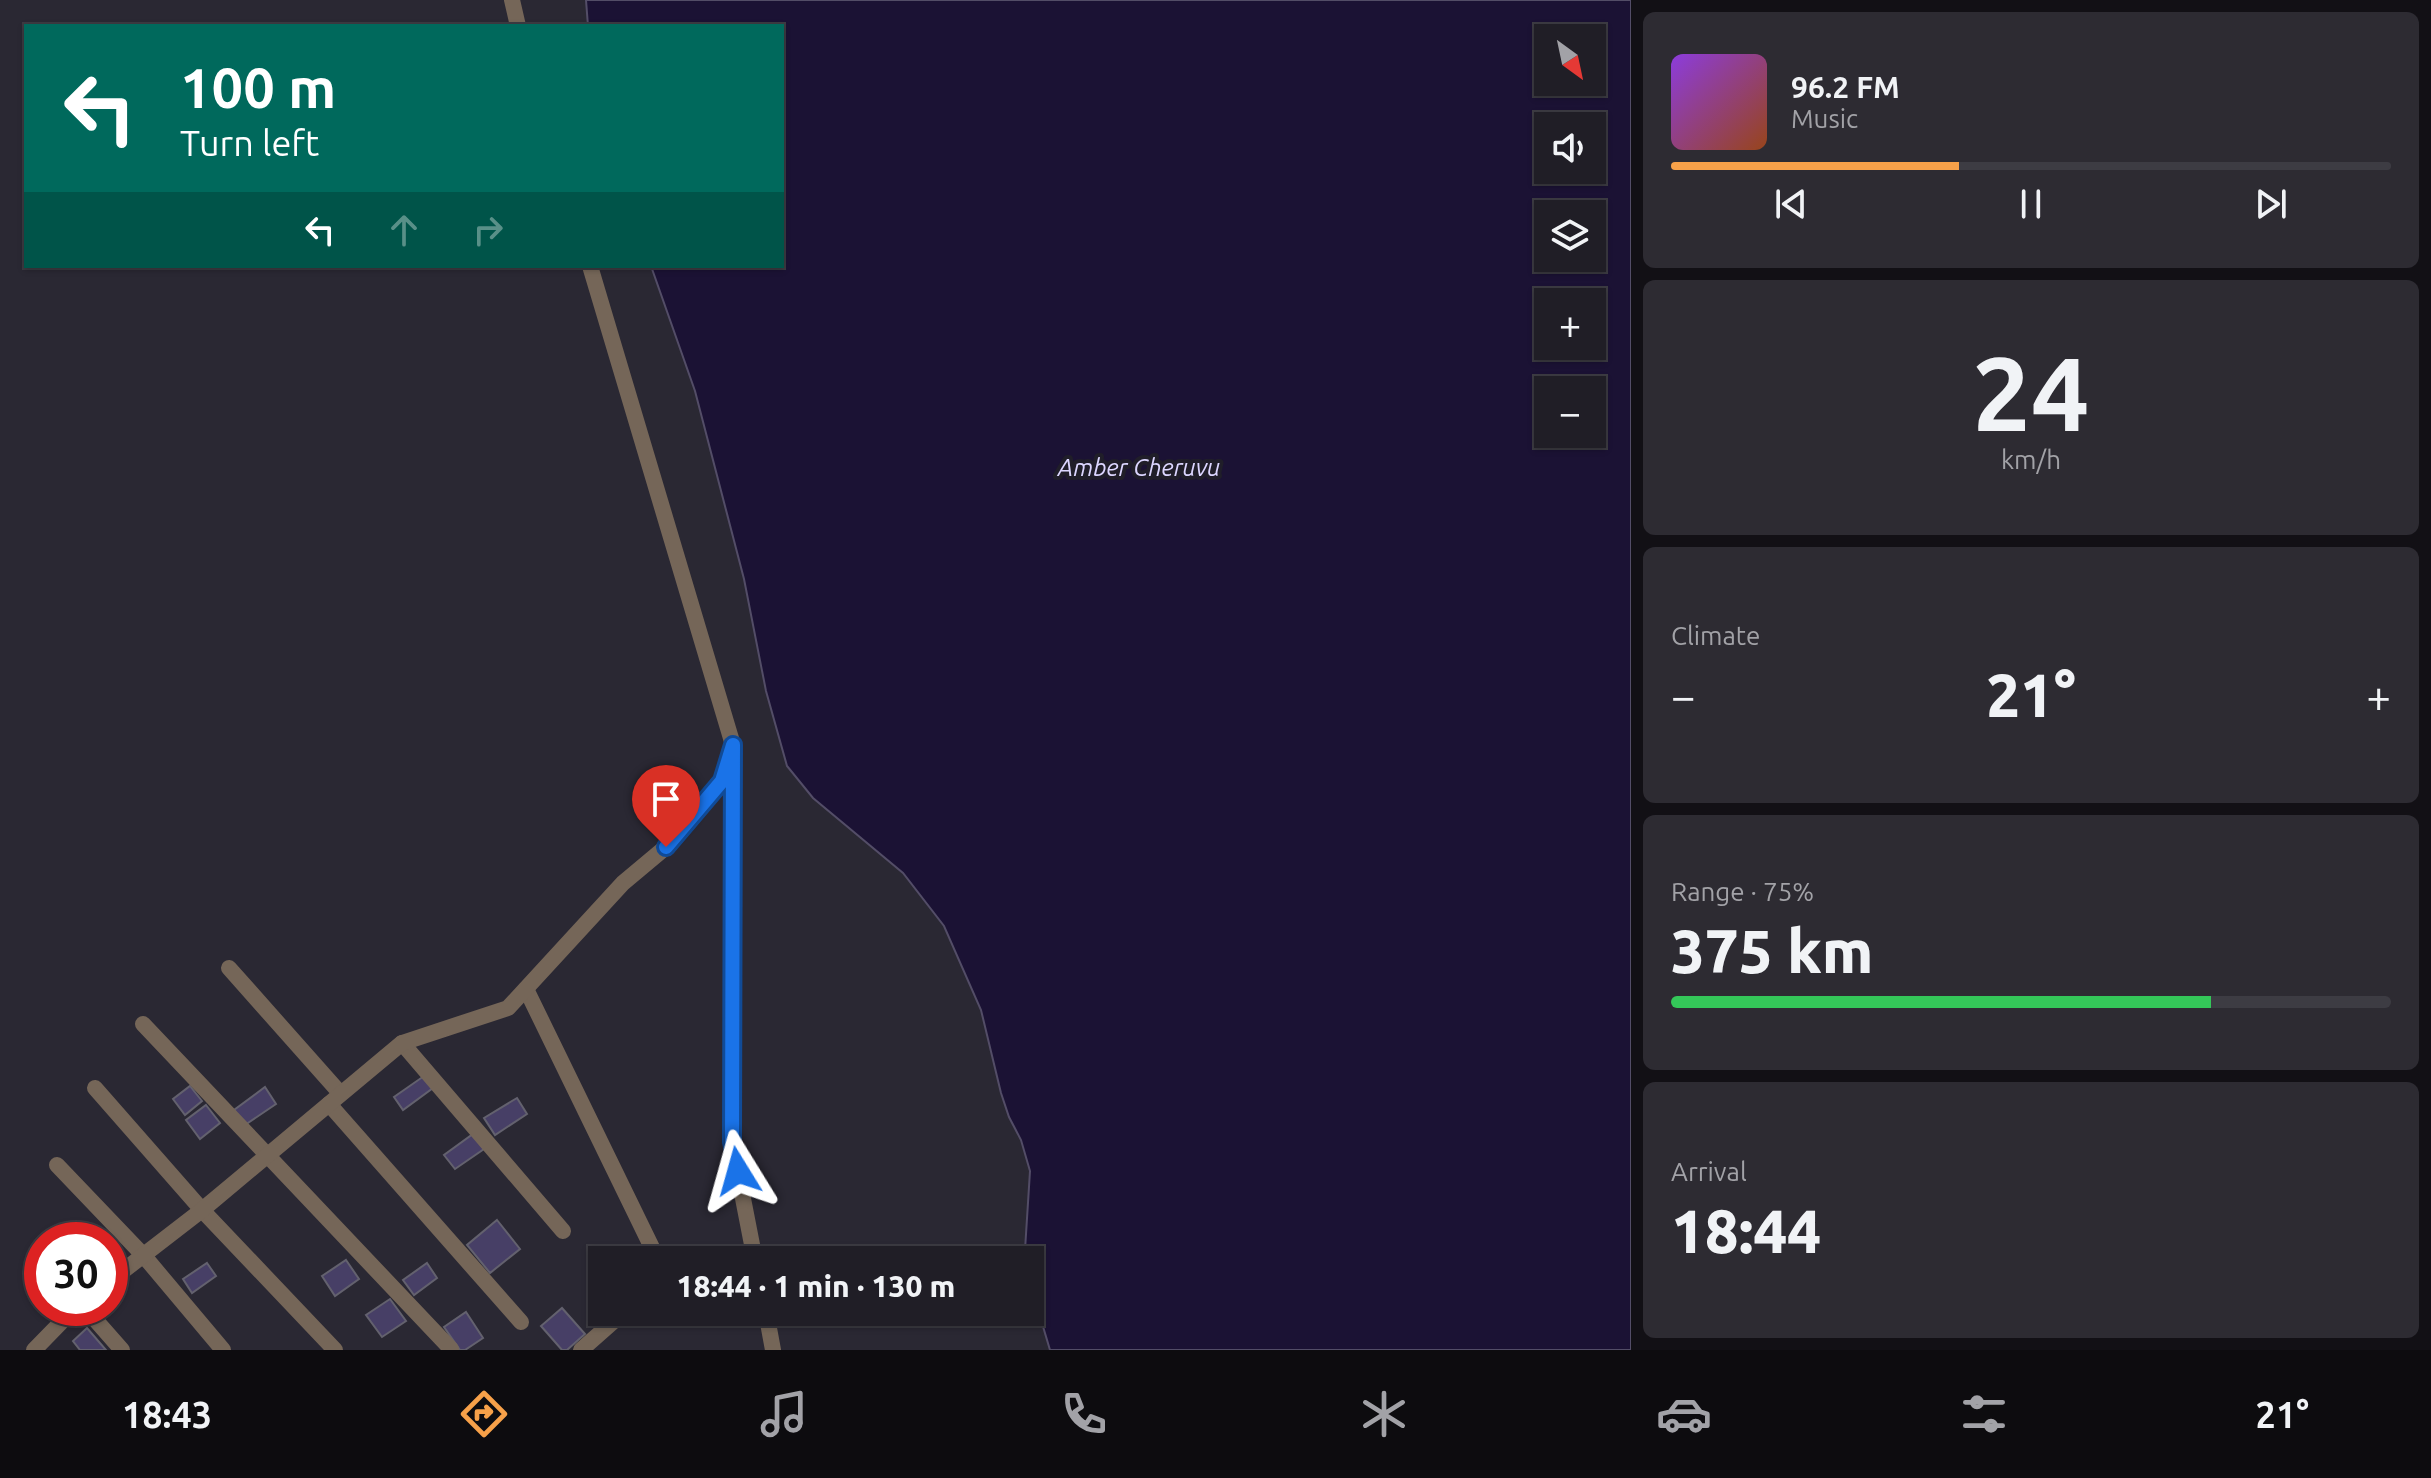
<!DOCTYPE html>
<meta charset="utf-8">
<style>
body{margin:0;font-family:Ubuntu,sans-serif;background:#2d2b32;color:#f1f3f6;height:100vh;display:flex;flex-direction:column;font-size:30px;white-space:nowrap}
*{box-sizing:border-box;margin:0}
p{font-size:26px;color:#a2a2a7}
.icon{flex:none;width:44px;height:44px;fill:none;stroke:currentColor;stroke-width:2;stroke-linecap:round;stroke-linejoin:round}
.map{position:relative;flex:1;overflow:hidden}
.sheet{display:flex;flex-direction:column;gap:12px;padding:12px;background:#121015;width:800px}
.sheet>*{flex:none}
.top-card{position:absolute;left:24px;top:24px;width:760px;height:244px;border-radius:0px;box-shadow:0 2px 6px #0004,0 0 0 2px #3d3c43;background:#00695c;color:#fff;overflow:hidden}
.needle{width:52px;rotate:147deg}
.tools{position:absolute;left:1534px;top:24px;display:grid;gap:16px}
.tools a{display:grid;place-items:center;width:72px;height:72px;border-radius:0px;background:#201e26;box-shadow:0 2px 6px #0004,0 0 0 2px #3d3c43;font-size:40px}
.speed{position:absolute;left:24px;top:1222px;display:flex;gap:16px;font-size:40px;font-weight:700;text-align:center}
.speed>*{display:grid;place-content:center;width:104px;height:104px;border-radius:50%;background:#201e26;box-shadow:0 2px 6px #0004,0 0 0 2px #3d3c43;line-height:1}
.speed .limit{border:12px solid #d22;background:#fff;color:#111}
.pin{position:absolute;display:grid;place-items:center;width:68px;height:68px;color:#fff;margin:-82px -34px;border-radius:50% 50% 50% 0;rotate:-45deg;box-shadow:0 0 8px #0007}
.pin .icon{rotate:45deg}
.me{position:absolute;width:88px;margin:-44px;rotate:352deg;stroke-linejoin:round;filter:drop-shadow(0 0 6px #0008)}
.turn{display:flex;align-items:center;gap:28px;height:168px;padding:0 24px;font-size:36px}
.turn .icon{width:104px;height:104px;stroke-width:2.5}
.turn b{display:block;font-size:56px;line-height:68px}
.lanes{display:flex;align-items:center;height:76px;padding:0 24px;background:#0003;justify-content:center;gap:40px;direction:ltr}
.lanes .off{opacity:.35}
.big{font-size:60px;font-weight:800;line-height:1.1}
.sheet .widget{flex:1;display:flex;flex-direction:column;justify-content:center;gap:12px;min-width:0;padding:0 28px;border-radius:12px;background:#2d2b32}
.sheet .dial{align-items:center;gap:0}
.dial b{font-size:104px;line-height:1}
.song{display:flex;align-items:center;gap:24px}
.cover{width:96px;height:96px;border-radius:12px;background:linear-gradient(135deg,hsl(270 70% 55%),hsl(20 70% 35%))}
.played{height:8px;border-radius:4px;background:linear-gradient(90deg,#f7a149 40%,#3d3c43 40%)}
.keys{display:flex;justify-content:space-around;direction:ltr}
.heat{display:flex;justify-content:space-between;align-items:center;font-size:44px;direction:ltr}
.charge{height:12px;border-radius:6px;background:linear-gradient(90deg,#34c759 75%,#3d3c43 0)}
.trip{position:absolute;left:588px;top:1246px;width:456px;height:80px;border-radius:0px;background:#201e26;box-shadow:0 2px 6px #0004,0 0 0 2px #3d3c43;font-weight:800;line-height:80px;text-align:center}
.tabs{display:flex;height:128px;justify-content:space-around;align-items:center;background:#0d0c0f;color:#a2a2a7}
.tabs .icon{width:56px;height:56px}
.tabs .active{color:#f7a149}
.tabs b{font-size:36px;color:#f1f3f6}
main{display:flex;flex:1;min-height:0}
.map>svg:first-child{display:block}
</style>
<main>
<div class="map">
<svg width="1631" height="1350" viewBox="0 0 1631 1350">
<rect width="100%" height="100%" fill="#2a2833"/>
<!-- water -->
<path fill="#1b1234" stroke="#534d67" stroke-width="2" fill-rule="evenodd" d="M586,0H1631V1350H1050L1039,1313L1030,1260H1027L1025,1250L1030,1171L1021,1140L1009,1117L1001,1093L981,1010L944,926L903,873L813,798L787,766L766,691L744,579L695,391L651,266H782V26H588ZM1548,38H1592V82H1548ZM1548,126H1592V170H1548ZM1548,214H1592V258H1548ZM1548,302H1592V346H1548ZM1548,390H1592V434H1548Z"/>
<!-- building -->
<g fill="#473f66" stroke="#63616e" stroke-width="2">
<path d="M424,1076L433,1088L403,1110L394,1097Z"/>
<path d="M190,1086L202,1101L185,1115L173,1099Z"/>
<path d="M265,1087L276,1104L245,1125L234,1110Z"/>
<path d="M517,1098L527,1114L495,1135L484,1118Z"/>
<path d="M206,1105L220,1123L200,1139L186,1120Z"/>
<path d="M473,1134L484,1149L455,1169L444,1155Z"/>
<path d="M497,1220L520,1249L490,1273L467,1245Z"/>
<path d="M346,1260L359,1279L335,1296L322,1276Z"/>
<path d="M207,1263L216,1276L192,1293L183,1279Z"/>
<path d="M427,1263L437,1278L414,1295L403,1280Z"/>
<path d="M390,1299L406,1321L382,1337L366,1315Z"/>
<path d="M562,1308L585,1334L567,1350H562L541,1326Z"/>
<path d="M466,1312L483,1338L465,1350H460L444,1327Z"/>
<path d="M87,1328L106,1350H80L73,1341Z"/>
</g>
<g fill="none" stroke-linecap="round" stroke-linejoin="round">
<!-- minor -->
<g stroke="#756658" stroke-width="16">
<path d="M512,0L518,26"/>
<path d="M590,266L733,745L732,1142L755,1260"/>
<path d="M229,968L340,1093"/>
<path d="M526,989L658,1260"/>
<path d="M143,1024L451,1349"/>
<path d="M402,1043L563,1231"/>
<path d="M95,1088L202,1210L335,1350"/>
<path d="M329,1104L521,1322"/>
<path d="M57,1165L144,1256L223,1350"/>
<path d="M110,1281L202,1210L402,1043L508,1008L623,883L666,847L722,781L727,765"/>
<path d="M85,1308L122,1350"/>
<path d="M766,1312L773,1350"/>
<path d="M34,1350L75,1308"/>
<path d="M581,1350L624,1312"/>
</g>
</g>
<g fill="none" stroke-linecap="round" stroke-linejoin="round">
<defs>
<path id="route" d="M666,847L722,781L733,745L732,1142L738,1171"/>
</defs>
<!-- route casing -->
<use href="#route" stroke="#114b97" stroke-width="20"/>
<!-- route -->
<use href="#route" stroke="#1a73e8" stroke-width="14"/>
</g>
<g text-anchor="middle" stroke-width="8" stroke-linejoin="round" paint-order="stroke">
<!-- water labels -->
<g font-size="24" font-style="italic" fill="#dcd6ff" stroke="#201e29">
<text x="1139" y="476">Amber Cheruvu</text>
</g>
</g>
</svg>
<div class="tools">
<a><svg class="needle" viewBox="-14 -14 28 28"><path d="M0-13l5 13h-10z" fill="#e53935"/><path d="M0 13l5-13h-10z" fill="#a2a2a7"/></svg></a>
<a><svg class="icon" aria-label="sound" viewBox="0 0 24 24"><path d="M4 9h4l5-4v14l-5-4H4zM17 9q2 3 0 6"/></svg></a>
<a><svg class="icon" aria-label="layers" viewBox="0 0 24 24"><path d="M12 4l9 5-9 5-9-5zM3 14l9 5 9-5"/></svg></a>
<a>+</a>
<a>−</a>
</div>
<div class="speed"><div class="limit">30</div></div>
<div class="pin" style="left:666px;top:847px;background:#d93025"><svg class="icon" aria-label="arrive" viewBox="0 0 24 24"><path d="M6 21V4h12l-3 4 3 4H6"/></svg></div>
<svg class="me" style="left:738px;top:1171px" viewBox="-20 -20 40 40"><path d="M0-17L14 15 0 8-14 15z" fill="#1a73e8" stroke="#fff" stroke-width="4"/></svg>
<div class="trip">18:44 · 1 min · 130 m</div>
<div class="top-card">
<div class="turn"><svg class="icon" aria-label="left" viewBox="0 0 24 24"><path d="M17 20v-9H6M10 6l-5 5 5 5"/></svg><div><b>100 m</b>Turn left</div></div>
<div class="lanes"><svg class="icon" aria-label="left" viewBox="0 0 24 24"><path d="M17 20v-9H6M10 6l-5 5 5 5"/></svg><svg class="icon off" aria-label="ahead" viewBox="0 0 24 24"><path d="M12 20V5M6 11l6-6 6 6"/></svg><svg class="icon off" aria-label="right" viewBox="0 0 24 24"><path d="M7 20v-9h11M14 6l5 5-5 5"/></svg></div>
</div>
</div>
<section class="sheet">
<div class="widget">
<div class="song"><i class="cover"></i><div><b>96.2 FM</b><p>Music</p></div></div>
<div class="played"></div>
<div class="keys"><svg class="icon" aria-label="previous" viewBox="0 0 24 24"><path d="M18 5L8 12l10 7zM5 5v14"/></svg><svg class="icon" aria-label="pause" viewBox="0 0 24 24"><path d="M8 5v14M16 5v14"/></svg><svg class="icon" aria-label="next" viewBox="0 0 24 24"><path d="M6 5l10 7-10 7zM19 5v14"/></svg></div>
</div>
<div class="widget dial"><b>24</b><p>km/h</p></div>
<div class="widget"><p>Climate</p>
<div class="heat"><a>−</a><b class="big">21°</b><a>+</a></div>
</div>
<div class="widget"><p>Range · 75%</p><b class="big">375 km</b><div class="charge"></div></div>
<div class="widget"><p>Arrival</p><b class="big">18:44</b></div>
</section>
</main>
<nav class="tabs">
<b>18:43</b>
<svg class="icon active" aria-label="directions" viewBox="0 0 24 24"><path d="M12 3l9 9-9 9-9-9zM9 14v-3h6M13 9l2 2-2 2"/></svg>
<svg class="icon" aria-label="music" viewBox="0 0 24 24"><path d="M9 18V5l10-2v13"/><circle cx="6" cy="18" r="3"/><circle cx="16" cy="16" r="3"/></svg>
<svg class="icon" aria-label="phone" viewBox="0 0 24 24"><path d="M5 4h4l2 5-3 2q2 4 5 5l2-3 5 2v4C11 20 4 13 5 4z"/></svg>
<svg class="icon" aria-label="climate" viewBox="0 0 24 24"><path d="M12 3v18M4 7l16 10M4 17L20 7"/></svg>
<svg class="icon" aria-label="car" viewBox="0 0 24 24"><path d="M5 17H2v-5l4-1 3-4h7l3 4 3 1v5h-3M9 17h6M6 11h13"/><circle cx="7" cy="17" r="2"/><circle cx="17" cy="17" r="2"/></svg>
<svg class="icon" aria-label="filters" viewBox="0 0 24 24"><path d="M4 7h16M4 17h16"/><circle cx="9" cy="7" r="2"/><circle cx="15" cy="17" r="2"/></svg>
<b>21°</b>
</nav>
